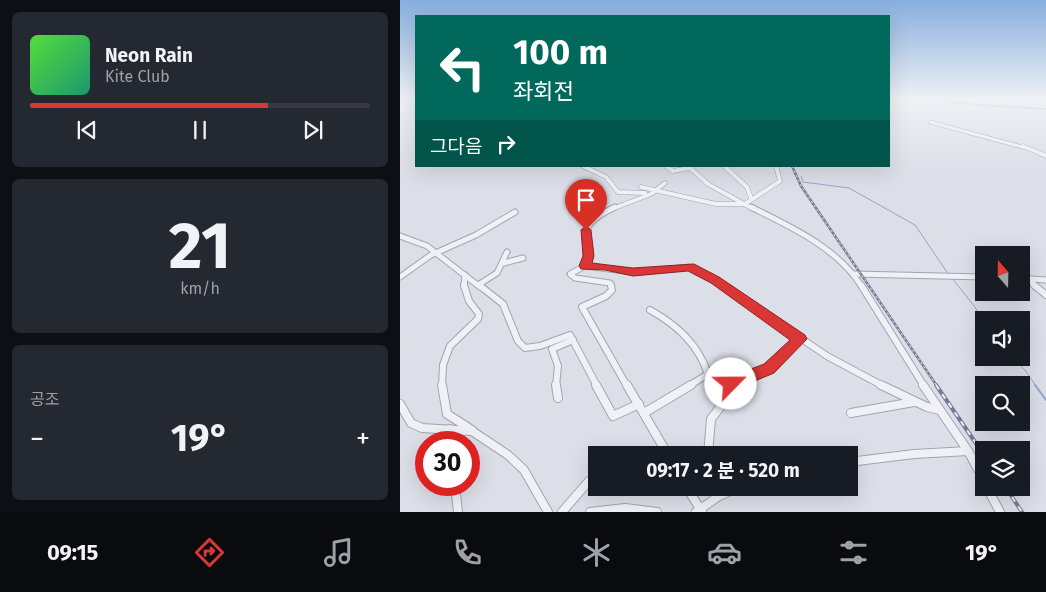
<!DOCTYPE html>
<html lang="ko">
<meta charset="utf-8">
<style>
body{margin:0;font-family:"Fira Sans","Noto Sans KR",sans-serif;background:#242831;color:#f1f3f6;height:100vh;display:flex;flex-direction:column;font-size:19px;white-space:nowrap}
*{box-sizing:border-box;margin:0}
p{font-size:16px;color:#9ea1a6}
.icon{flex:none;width:28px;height:28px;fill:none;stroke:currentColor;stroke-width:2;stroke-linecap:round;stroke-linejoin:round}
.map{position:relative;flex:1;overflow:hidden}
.sheet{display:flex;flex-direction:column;gap:12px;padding:12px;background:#0d0f14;width:400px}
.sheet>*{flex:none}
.guide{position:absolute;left:15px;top:15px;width:475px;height:152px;border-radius:0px;box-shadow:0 5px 20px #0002;background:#00695c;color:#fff;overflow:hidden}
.needle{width:32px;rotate:340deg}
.fabs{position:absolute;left:575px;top:246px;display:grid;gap:10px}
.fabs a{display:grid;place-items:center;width:55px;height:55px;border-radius:0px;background:#171b24;box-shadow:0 5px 20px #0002;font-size:25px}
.speed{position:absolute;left:15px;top:431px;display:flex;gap:10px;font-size:25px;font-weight:700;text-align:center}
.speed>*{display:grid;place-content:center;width:65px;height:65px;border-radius:50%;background:#171b24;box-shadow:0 5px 20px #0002;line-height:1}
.speed .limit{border:8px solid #d22;background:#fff;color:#111}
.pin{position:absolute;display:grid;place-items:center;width:42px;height:42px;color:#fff;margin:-51px -21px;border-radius:50% 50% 50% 0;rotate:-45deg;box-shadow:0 0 5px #0007}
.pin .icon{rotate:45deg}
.me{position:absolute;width:55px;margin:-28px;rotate:67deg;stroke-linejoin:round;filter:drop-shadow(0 0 4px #0008)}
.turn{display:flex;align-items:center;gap:18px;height:105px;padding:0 15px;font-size:22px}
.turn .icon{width:65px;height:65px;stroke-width:2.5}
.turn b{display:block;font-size:35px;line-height:42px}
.then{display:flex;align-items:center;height:48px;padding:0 15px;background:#0003;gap:10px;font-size:19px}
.big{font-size:38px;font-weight:700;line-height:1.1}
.sheet .tile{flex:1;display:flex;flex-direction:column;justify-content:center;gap:8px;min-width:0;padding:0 18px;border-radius:8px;background:#242831}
.sheet .dial{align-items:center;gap:0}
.dial b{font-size:65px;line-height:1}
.song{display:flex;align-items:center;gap:15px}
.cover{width:60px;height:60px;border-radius:8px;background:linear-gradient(135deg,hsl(110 70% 55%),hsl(160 70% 35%))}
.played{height:5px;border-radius:2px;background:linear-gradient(90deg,#d93635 70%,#363941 70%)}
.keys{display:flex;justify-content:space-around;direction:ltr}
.heat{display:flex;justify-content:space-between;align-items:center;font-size:28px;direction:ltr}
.trip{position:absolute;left:188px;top:446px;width:270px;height:50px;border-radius:0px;background:#171b24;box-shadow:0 5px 20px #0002;font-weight:700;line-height:50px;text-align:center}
.tab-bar{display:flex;height:80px;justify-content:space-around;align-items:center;background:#090b0e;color:#9ea1a6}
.tab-bar .icon{width:35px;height:35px}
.tab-bar .selected{color:#d93635}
.tab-bar b{font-size:22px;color:#f1f3f6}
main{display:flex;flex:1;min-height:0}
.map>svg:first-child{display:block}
</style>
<main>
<section class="sheet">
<div class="tile">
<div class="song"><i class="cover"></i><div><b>Neon Rain</b><p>Kite Club</p></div></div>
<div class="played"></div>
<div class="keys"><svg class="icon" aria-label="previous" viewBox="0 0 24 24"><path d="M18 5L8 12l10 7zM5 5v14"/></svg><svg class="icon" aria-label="pause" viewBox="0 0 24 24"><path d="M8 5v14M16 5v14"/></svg><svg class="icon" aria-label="next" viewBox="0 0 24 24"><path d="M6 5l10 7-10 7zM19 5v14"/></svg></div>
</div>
<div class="tile dial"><b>21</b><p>km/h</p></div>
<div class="tile"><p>공조</p>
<div class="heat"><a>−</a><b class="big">19°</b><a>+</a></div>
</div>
</section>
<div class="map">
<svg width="646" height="512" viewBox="0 0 646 512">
<rect width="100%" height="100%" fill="#dcdfe8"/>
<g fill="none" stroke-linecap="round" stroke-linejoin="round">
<!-- stream-far1 -->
<g stroke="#94a6cc" stroke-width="1">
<path d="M401,176L403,182L449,188L515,225L549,275"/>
<path d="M552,278L575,307L584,323"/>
<path d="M612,358L625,370L636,386"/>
</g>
<!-- stream -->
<path stroke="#94a6cc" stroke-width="2" d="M635,385L646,400"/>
<!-- river -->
<path fill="#94a6cc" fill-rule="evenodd" d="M515,99L646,108V110L560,105Z"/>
<defs>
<path id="minor-far4" d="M530,122L626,148"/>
<g id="minor-far3">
<path d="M623,146L646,156"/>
<path d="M183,166L206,177L218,192L245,193"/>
<path d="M266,166L273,171L289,168"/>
<path d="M288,166L308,184L353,209"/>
<path d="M324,166L347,187L351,198"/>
<path d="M241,187L316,204H345L380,181L376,166"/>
<path d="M212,209L251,194L265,183"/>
</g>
<g id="minor-far2">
<path d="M351,207C391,227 438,248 462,287"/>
<path d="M0,236L27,246L80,287"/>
<path d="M104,263L123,258"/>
<path d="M185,266C195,234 170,229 215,207"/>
<path d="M454,274L584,277"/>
<path d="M0,277L31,255L76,235L115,212"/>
<path d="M621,279L631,282"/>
<path d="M631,279L635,287"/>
<path d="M631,279L646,280"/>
<path d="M78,285L97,273L107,252"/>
<path d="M64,287L65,275"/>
<path d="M211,287L210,283L175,278L170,274L185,266L233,272L290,267L325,287"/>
</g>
<g id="minor-far1">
<path d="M79,285L103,304L118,341L125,348L140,346L170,335L197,386"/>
<path d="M211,285L212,290L206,296L182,307L227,386"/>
<path d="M323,285L427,356L483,386"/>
<path d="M461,285L524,386"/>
<path d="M634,285L646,295"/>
<path d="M250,310C277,325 298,344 308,374L289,386"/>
<path d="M42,386L43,365L50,346L78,319L79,314L69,301L64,285"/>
<path d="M156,386L158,366L152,349L173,340"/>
<path d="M330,386L369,369L399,339"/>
</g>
<g id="minor">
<path d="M42,385L47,414L72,430"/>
<path d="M156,385L158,398"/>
<path d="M196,385L213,416L239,404"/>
<path d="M227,385L268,455"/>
<path d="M481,385L527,407L539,410"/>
<path d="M523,385L568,451L584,480"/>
<path d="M0,404L11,423L22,428L72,431L108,455L124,470L148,512"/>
<path d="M244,413L291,385"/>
<path d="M451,413L514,402"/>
<path d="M50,429V442"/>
<path d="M308,455L311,419L321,406L331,385"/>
<path d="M449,462L514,454L568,451"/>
<path d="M55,485L58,512"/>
<path d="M287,488L302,512"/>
<path d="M317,488L319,496"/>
<path d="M587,488L600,512"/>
<path d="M162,512L189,481"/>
<path d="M190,512L225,508L257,512"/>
<path d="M296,512L319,496L337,488"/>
</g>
</defs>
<!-- minor-far4 casing -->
<use href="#minor-far4" stroke="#a1a5b2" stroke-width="4.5"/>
<!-- minor-far3 casing -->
<use href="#minor-far3" stroke="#a1a5b2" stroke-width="5"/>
<!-- minor-far2 casing -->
<use href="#minor-far2" stroke="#a1a5b2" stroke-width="7"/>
<!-- minor-far1 casing -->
<use href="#minor-far1" stroke="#a1a5b2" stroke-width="8"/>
<!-- minor casing -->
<use href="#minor" stroke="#a1a5b2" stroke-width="10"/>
<!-- minor-far4 -->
<use href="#minor-far4" stroke="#eff1f6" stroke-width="3"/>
<!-- minor-far3 -->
<use href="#minor-far3" stroke="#eff1f6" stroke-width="4"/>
<!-- minor-far2 -->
<use href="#minor-far2" stroke="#eff1f6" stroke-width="5"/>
<!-- minor-far1 -->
<use href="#minor-far1" stroke="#eff1f6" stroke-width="6"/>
<!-- minor -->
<use href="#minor" stroke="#eff1f6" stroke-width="8"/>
<defs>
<path id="rail-far1" d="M392,166L401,186L537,386"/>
<g id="rail">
<path d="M536,385L584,455"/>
<path d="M606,488L622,512"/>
</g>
</defs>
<!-- rail-far1 casing -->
<use href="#rail-far1" stroke="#757b93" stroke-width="2.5"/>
<!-- rail casing -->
<use href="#rail" stroke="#757b93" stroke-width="4"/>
<!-- rail-far1 -->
<use href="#rail-far1" stroke="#eceef5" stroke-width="1" stroke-dasharray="2.5" stroke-linecap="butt"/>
<!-- rail -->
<use href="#rail" stroke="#eceef5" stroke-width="2" stroke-dasharray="5.5" stroke-linecap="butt"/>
</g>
<!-- sky -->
<linearGradient id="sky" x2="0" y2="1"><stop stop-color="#86aedd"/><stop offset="0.58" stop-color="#eff1f5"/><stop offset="1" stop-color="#eff1f5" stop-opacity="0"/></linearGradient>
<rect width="646" height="171" fill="url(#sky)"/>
<!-- route -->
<path fill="#d93635" stroke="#8d2322" d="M186,226L191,230L194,256L192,263L233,268L294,264L319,277L405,335L407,339L374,373L331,391L325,389L323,384L325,379L364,364L390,340L311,283L288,271L233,276L205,270L181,269L179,266L183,256L181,230Z"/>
</svg>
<div class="fabs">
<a><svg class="needle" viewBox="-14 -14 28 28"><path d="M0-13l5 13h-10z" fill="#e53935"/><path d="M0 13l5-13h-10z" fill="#9ea1a6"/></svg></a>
<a><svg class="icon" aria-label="sound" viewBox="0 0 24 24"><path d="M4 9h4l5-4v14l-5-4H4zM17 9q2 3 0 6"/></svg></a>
<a><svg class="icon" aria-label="search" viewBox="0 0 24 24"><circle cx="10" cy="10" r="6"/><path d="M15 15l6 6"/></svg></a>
<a><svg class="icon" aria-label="layers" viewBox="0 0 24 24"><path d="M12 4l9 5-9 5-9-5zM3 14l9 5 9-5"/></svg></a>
</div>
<div class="speed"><div class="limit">30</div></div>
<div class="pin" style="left:186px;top:230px;background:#d93025"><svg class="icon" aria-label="arrive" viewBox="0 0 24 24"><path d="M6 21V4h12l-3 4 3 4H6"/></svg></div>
<svg class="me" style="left:331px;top:384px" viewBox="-20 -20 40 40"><circle r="19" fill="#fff"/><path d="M0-13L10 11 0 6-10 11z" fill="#d93635"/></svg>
<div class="trip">09:17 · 2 분 · 520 m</div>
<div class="guide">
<div class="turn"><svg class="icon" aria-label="left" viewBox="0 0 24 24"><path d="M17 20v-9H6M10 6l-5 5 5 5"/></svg><div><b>100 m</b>좌회전</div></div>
<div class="then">그다음<svg class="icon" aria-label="right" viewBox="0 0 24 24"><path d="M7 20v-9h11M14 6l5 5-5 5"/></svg></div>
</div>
</div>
</main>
<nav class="tab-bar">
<b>09:15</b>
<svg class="icon selected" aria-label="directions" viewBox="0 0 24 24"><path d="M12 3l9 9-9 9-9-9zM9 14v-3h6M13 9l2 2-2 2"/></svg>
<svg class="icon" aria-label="music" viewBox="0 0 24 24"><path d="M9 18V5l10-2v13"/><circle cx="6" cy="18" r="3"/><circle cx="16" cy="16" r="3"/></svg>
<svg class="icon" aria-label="phone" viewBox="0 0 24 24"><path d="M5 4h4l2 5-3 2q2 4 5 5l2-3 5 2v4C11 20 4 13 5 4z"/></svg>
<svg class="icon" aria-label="climate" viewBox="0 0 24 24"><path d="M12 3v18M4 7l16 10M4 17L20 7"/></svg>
<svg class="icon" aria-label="car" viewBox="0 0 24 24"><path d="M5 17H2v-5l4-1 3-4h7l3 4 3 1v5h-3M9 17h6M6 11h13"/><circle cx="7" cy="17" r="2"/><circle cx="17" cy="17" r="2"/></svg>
<svg class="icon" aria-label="filters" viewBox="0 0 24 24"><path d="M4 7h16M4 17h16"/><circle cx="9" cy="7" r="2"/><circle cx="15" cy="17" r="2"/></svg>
<b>19°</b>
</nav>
